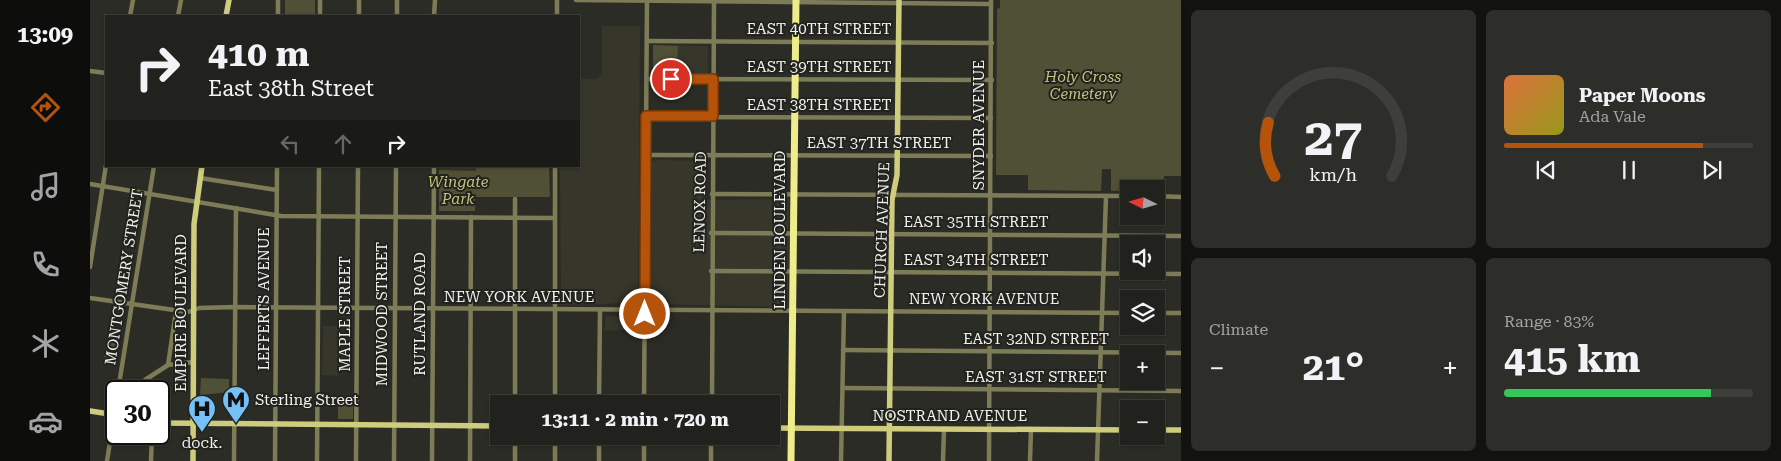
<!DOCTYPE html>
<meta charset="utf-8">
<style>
body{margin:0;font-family:"Roboto Serif",serif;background:#2d2e2a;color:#f1f3f6;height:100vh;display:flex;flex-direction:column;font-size:19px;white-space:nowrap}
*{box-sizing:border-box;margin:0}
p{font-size:16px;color:#a2a3a4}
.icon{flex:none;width:28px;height:28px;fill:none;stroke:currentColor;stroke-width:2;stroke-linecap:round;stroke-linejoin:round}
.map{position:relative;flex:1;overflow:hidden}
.sheet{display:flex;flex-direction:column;gap:10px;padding:10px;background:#121210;width:600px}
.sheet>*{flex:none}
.banner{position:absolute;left:15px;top:15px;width:475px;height:152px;border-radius:0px;box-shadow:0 1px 4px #0004,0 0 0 1px #3e3e3b;background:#21211d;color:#f1f3f6;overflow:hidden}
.needle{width:32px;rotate:275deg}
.controls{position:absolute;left:1030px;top:180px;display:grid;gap:10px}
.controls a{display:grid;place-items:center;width:45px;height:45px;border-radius:0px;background:#21211d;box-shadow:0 1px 4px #0004,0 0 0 1px #3e3e3b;font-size:25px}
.speed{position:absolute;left:15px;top:380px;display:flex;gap:10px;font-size:25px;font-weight:700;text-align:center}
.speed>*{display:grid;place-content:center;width:65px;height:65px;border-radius:50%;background:#21211d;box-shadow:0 1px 4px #0004,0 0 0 1px #3e3e3b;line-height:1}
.speed .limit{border:2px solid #111;border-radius:8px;background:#fff;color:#111}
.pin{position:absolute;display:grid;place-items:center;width:42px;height:42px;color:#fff;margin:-21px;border:2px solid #fff;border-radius:50%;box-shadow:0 1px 5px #0007}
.me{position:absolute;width:55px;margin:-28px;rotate:0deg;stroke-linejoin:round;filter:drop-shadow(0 0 4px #0008)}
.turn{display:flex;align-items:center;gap:18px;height:105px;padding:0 20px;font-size:22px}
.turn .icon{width:65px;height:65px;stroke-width:2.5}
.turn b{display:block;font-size:35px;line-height:42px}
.lanes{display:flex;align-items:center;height:48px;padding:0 20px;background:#0003;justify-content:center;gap:25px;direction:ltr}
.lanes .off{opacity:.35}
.big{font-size:38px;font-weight:700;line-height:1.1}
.sheet .tile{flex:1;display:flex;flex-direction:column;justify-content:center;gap:8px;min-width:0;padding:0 18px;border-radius:8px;background:#2d2e2a}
.sheet .dial{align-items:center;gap:0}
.dial svg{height:130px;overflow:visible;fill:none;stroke:#3e3e3b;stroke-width:7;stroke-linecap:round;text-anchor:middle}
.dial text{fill:#f1f3f6;stroke:none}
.song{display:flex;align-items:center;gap:15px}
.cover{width:60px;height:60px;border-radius:8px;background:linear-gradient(135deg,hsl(20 70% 55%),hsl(60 70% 35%))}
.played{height:5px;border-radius:2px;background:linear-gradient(90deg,#b45309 80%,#3e3e3b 80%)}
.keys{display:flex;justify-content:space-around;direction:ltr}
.heat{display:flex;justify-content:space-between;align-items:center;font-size:28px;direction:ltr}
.charge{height:8px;border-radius:4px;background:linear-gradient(90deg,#34c759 83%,#3e3e3b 0)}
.sheet .tiles{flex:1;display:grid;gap:10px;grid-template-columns:repeat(2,1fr)}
.trip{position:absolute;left:400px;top:395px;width:290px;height:50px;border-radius:0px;background:#21211d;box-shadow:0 1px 4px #0004,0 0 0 1px #3e3e3b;font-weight:700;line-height:50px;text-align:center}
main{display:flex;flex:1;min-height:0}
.tab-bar{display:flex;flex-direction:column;width:90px;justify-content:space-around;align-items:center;background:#0d0d0c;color:#a2a3a4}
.tab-bar .icon{width:35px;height:35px}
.tab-bar .active{color:#b45309}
.tab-bar b{font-size:22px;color:#f1f3f6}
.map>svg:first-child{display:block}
</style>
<main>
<nav class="tab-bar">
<b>13:09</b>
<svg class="icon active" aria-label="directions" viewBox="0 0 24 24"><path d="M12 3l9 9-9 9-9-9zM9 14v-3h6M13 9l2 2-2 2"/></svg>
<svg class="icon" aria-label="music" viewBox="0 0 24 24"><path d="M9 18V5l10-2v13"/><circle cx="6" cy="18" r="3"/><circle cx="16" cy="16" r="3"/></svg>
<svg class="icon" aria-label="phone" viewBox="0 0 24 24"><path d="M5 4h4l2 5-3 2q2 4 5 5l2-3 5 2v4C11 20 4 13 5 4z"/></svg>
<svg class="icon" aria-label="climate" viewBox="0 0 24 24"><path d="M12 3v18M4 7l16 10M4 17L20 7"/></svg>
<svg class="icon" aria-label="car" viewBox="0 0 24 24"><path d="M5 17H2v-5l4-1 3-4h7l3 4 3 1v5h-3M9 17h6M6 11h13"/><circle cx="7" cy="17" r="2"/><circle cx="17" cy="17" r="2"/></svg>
</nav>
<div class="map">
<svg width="1091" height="461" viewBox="0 0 1091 461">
<rect width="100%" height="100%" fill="#2c2c27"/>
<!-- built -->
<g fill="#36362b">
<path d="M512,26H550L548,303L471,305L470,166H489V79H507L512,74Z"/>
<path d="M563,45L618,46V75L563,74Z"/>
<path d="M569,160L616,161V200L699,199L698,307L561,304L562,161Z"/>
<path d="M349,166H386V171L349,170Z"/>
<path d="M516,316L535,317V330L514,331Z"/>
<path d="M233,326H248V376L232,375Z"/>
</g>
<!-- green -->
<g fill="#505036">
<rect x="195" y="0" width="30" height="16"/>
<path d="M910,0H1091V176H1074L1073,191H1066V189L1021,191V169H1012L1011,191L938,190V175H906L907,9L910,8Z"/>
<path d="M563,45L588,46L587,63H578L577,74H563Z"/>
<path d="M386,166H459L460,197H385V211H349V170L386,171Z"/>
<rect x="536" y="316" width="14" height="13"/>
<path d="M18,336L29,338L26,359L14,357Z"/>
<path d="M111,378L139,379V392L110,395Z"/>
<rect x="248" y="405" width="15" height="14"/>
</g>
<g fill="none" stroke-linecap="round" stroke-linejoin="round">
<!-- minor -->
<g stroke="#7d7c57" stroke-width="4.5">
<path d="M486,0L901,4"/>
<path d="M40,16L43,0"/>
<path d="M88,16L91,0"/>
<path d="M188,16V0"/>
<path d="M230,16V0"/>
<path d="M269,16V0"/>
<path d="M307,16V0"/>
<path d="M344,16L345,0"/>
<path d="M467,16V0"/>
<path d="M557,41L902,43"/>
<path d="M0,71L16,73"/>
<path d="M557,79L902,80"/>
<path d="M556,117L901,118"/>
<path d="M556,155L901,156"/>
<path d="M110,178L187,190"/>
<path d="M0,184L191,216L465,218"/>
<path d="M622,194L1039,196"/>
<path d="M1066,196L1091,197"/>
<path d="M425,199V404"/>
<path d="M621,233L1091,236"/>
<path d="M0,267L16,165"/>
<path d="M621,271L1091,274"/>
<path d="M0,298L98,312L109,308L145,307L1039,313"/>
<path d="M1066,313H1091"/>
<path d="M753,350L1091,353"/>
<path d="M78,365L86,311"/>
<path d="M55,380L78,365L103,362"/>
<path d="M753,388L1091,391"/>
<path d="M28,391L64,166"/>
<path d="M465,404V166"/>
<path d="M509,404L510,310"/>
<path d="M554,404L557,0"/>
<path d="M622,404L624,0"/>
<path d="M17,461L26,404"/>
<path d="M61,461L62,434"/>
<path d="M144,461L146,208"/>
<path d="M185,461L187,166"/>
<path d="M227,461L229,166"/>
<path d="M266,461L268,166"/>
<path d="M304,461L306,166"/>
<path d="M342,461L344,166"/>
<path d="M380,461L381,217"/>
<path d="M425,461V436"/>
<path d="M465,461V436"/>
<path d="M509,461V436"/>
<path d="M554,461V436"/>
<path d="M621,461V436"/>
<path d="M751,461L754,311"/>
<path d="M853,461L854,429"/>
<path d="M899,461L901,0"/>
<path d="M940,461L941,429"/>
<path d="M1007,461L1016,196"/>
</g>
<!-- major -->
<g stroke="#cecc7d" stroke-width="5.5">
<path d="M136,16L139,0"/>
<path d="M0,411L26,415"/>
<path d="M69,423L409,426"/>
<path d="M681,428L1039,430"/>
<path d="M1066,430H1091"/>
<path d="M103,461L104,224L112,166"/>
<path d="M799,461L802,200L807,175L809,0"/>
</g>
<!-- highway -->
<path stroke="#efec8b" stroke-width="7" d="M701,461L706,0"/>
</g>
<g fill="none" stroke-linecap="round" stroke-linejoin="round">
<defs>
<path id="route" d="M555,314L556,116H623V79H581"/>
</defs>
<!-- route casing -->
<use href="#route" stroke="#753606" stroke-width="12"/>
<!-- route -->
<use href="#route" stroke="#b45309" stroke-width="9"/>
</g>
<!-- icons -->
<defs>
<symbol id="metro-pin" viewBox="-11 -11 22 30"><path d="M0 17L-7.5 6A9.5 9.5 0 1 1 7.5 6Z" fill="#75c0f6" stroke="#22221e"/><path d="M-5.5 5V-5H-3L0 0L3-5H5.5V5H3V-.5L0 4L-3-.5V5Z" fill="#111"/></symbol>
<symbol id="hospital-pin" viewBox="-11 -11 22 30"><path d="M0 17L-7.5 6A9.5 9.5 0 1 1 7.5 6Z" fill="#75c0f6" stroke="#22221e"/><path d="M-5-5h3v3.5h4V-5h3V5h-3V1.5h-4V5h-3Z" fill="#111"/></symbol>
</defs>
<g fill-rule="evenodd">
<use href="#metro-pin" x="130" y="384" width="32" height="43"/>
<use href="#hospital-pin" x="96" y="393" width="32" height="43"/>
</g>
<g text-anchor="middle" stroke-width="4" stroke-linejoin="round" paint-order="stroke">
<!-- street labels -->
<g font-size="15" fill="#f0f0ed" stroke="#22221e">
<text x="729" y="34">EAST 40TH STREET</text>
<text x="729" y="72">EAST 39TH STREET</text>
<text x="729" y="110">EAST 38TH STREET</text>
<text transform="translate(889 125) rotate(-90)" y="5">SNYDER AVENUE</text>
<text x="789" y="148">EAST 37TH STREET</text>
<text transform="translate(610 202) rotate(-89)" y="5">LENOX ROAD</text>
<text x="886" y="227">EAST 35TH STREET</text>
<text transform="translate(690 230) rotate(-90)" y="5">LINDEN BOULEVARD</text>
<text transform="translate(792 230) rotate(-88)" y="5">CHURCH AVENUE</text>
<text x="886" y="265">EAST 34TH STREET</text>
<text transform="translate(34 277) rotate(-81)" y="5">MONTGOMERY STREET</text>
<text x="429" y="302">NEW YORK AVENUE</text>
<text transform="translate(174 299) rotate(-90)" y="5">LEFFERTS AVENUE</text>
<text x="894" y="304">NEW YORK AVENUE</text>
<text transform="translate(91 313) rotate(-90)" y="5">EMPIRE BOULEVARD</text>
<text transform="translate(255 314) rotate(-90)" y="5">MAPLE STREET</text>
<text transform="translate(292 314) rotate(-90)" y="5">MIDWOOD STREET</text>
<text transform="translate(330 314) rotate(-90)" y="5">RUTLAND ROAD</text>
<text x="946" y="344">EAST 32ND STREET</text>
<text x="946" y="382">EAST 31ST STREET</text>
<text x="860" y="421">NOSTRAND AVENUE</text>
</g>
<!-- park labels -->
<g font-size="15" font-style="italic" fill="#c4c37e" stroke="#22221e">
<text x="993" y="82">Holy Cross<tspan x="993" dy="17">Cemetery</tspan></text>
<text x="368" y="187">Wingate<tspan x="368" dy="17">Park</tspan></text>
</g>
<!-- poi labels -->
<g font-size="15" fill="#f0f0ed" stroke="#22221e" text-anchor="start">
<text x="165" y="405">Sterling Street</text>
<text x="112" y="448" text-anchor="middle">dock.</text>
</g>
</g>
</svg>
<div class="controls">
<a><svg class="needle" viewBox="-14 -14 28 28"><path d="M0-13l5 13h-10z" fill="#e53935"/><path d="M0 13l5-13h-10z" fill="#a2a3a4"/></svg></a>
<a><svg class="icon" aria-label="sound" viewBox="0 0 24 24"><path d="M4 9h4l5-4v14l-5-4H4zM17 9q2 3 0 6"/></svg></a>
<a><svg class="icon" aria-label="layers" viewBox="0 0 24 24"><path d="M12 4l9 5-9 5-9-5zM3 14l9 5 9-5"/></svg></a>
<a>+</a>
<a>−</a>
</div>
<div class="speed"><div class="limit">30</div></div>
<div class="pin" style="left:581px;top:79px;background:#d93025"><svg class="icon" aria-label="arrive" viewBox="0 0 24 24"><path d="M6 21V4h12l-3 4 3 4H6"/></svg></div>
<svg class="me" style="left:555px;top:314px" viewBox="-20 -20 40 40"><circle r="17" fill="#b45309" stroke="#fff" stroke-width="3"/><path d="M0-11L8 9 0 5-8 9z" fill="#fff"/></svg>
<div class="trip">13:11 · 2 min · 720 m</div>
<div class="banner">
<div class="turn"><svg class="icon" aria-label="right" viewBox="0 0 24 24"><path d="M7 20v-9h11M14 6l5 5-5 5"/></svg><div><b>410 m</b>East 38th Street</div></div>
<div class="lanes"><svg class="icon off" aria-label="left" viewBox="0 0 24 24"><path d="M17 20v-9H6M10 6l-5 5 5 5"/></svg><svg class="icon off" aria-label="ahead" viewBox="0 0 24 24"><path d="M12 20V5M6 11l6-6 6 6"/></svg><svg class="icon" aria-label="right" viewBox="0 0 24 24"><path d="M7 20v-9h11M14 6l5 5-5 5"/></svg></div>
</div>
</div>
<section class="sheet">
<div class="tiles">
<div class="tile dial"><svg viewBox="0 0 100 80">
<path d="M14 69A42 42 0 1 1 86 69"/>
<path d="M14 69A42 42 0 0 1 10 36" stroke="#b45309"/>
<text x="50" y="56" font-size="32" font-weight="700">27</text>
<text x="50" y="72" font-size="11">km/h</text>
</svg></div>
<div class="tile">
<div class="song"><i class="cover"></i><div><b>Paper Moons</b><p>Ada Vale</p></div></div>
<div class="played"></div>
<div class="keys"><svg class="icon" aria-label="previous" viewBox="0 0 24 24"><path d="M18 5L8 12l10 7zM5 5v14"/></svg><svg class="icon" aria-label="pause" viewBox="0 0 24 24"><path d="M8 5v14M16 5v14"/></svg><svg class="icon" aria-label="next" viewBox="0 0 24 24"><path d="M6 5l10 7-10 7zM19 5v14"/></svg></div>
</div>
<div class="tile"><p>Climate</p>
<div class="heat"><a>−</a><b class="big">21°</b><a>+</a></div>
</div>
<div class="tile"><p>Range · 83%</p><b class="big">415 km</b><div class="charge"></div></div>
</div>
</section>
</main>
